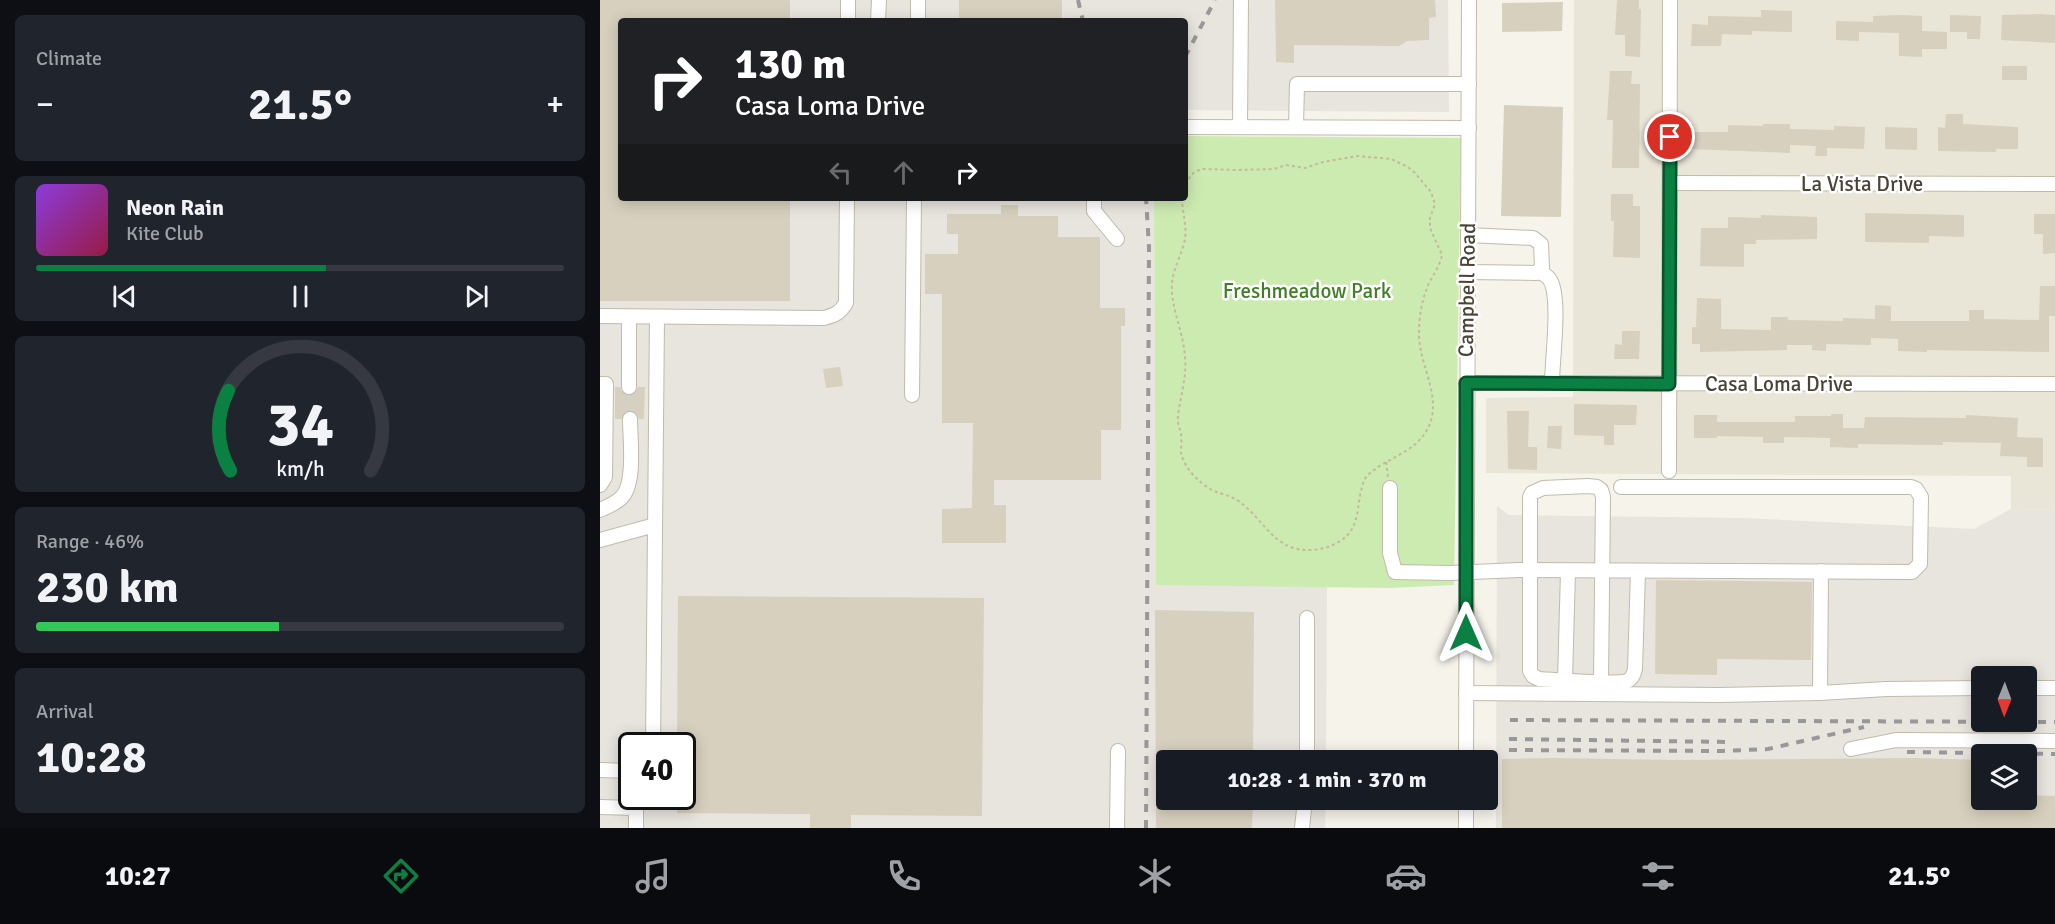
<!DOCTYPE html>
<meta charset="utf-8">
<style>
body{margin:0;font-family:Signika,sans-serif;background:#20242c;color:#f1f3f6;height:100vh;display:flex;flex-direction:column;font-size:22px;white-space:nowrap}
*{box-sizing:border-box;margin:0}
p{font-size:20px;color:#9ea1a6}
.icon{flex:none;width:33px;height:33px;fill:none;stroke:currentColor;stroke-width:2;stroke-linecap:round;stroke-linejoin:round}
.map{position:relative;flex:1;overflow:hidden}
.side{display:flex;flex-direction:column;gap:15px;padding:15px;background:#0d0f14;width:600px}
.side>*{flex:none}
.top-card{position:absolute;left:18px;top:18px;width:570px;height:183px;border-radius:6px;box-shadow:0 3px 15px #0003;background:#202124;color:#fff;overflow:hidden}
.needle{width:39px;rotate:181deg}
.fabs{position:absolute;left:1371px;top:666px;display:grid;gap:12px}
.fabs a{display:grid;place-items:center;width:66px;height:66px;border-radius:6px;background:#171b24;box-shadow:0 3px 15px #0003;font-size:30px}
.speed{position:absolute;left:18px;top:732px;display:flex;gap:12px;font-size:30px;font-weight:700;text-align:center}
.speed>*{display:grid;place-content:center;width:78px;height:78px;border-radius:50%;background:#171b24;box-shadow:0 3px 15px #0003;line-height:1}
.speed .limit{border:3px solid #111;border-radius:9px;background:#fff;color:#111}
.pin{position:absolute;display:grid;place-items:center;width:51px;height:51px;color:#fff;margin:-26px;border:3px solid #fff;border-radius:50%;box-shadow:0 2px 6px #0007}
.me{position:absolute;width:66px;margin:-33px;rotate:0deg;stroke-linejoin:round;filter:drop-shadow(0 0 4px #0008)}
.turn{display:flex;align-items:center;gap:21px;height:126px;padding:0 18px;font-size:27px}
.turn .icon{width:78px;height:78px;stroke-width:2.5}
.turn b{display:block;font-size:42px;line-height:51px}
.lanes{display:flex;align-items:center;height:57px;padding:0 18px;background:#0003;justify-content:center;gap:30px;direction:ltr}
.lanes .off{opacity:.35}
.big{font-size:45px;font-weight:700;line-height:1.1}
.side .tile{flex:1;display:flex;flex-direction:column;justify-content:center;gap:9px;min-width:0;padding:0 21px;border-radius:9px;background:#20242c}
.side .dial{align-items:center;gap:0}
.dial svg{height:156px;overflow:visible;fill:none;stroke:#363941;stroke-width:7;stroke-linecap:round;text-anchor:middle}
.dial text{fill:#f1f3f6;stroke:none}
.song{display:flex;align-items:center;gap:18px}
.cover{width:72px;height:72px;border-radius:9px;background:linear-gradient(135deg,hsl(270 70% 55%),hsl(340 70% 35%))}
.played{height:6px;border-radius:3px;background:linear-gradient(90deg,#0b8043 55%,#363941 55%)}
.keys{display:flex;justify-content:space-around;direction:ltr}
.heat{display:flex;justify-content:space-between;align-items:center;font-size:33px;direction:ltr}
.charge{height:9px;border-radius:4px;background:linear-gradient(90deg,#34c759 46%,#363941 0)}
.trip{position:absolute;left:556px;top:750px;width:342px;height:60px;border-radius:6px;background:#171b24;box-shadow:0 3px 15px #0003;font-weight:700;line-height:60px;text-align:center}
.tabs{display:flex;height:96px;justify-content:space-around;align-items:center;background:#090b0e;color:#9ea1a6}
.tabs .icon{width:42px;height:42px}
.tabs .on{color:#0b8043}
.tabs b{font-size:27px;color:#f1f3f6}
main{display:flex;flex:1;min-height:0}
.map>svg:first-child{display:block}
</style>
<main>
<section class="side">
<div class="tile"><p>Climate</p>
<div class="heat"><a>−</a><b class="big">21.5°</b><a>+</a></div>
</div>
<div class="tile">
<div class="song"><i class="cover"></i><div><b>Neon Rain</b><p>Kite Club</p></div></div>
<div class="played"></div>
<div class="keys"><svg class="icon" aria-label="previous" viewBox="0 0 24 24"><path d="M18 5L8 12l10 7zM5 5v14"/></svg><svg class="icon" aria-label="pause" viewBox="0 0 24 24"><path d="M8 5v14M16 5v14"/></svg><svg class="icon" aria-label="next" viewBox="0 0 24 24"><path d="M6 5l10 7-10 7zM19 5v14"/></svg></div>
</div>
<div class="tile dial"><svg viewBox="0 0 100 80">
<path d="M14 69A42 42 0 1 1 86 69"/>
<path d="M14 69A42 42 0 0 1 13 28" stroke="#0b8043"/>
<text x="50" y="56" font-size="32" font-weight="700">34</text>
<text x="50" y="72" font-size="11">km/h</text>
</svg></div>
<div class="tile"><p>Range · 46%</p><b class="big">230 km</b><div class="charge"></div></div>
<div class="tile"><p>Arrival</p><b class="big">10:28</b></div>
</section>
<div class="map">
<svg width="1455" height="828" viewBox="0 0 1455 828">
<rect width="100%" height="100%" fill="#f5f3ea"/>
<!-- residential -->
<path fill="#e9e5d7" d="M974,0H1455V510L1411,509V476L886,473V398L973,397Z"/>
<!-- industrial -->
<g fill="#e8e4de" fill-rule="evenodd">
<path d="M0,0H848L849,112L585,110V21H21V198H554L556,584L727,587L726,760H567V800H726L725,828H0ZM32,746H82V796H32Z"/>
<path d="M897,506L909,515L1144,518L1374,529L1411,509L1455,510V828H896ZM1382,676H1426V722H1382ZM1382,754H1426V800H1382Z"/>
</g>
<!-- green -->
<path fill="#ccebb1" d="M585,136L861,138L854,585L789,588L556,585L554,198H585Z"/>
<!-- building -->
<g fill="#d7d0be">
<path d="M0,0H190V21H21V198H190V301H0Z"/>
<rect x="359" y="0" width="103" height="21"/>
<path d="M675,0H835L836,17L829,18V40L807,41L799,46L694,45V63L676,62Z"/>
<path d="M1017,0H1039V9H1041L1040,57L1025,56V35H1015Z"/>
<path d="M963,2L962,31L902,32V3Z"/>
<path d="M1161,10L1192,11V32L1152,31V35L1122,34L1121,46H1091L1092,24L1108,25V16L1161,17Z"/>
<path d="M1440,14L1455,15V43L1401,40L1402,15Z"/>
<path d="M1300,15L1322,16V31L1347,32V49H1322V57L1299,56V33L1259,32V41L1236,40V21L1273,22V16Z"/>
<path d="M1350,15L1381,16L1380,39H1367V32H1350Z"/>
<rect x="1402" y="66" width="25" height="14"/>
<path d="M1010,71H1032L1031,84H1040L1039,168H1012L1013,120H1007Z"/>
<path d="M904,105L963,107L961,217L901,216Z"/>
<path d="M1346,114H1363V124L1418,127V149H1396V152L1338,151V127L1345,128Z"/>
<path d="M1163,124H1190V129L1234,130V126L1265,127L1264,149L1227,148V156H1215L1216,146L1190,145V153L1089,149L1090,132H1128V125L1163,126Z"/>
<path d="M1285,127L1317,128V150L1285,149Z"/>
<path d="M1011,194H1033V206H1040V258L1013,257L1014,221H1011Z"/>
<path d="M401,205H418V216H458V237H500V308H525V326H521V430H501V480H394V505H406V543H342V509L372,508L373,423H342V294H325V254H358V234H347V214H401Z"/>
<path d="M1265,213L1364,215V237L1329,236V243L1265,242Z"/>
<path d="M1434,214H1455V253L1443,254V234H1434Z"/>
<path d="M1161,215L1217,217V239L1156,240V244H1144V267L1100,266L1101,228H1128V217L1161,218Z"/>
<path d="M1440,286H1455V316H1449V352L1327,350V352L1298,351V339L1271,338V345L1226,344V351L1212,350V345H1187V350L1100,352V344H1092V327H1096L1097,298L1121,299V329L1171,330V317H1188V320L1243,321V318L1275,319V305L1291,306V321H1369V310H1384V319L1439,320Z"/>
<path d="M1022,331H1040L1039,359H1014L1015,344L1022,345Z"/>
<path d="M240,367L243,386L226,388L223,369Z"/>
<path d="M15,387H20L22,392L28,396L34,394L38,387H45L44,419H39L37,414L30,410L25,412L21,419H15Z"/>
<path d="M974,404L1037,405L1036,425H1014V445H1004V436L974,435Z"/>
<path d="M907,411H929L928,447H937V470L908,469Z"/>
<path d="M1231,414H1243V428H1264L1265,417L1366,418V415L1418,418L1417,437L1443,438V467H1427V457L1400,456L1401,443L1343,442V445L1258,444V448L1230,447V438L1184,437V443H1163V437L1117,436V438H1094V415H1117V422H1195V416H1231Z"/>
<path d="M948,426H962L961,449L947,448Z"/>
<path d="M1056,580L1212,582L1211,660L1117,659V675L1055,674Z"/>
<path d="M78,596L384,598L382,816L251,815V828H210V814L77,813V796H82V746H77Z"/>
<path d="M555,610L654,612L653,760H567V800H653L652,828H556Z"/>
<path d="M951,758L1076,760L1316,758L1382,760V800H1426V795L1455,796V828H902V759Z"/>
</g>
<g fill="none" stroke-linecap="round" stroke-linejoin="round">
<!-- minor-tunnel -->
<path stroke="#d3d0c6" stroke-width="14" stroke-dasharray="14 7" stroke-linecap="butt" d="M29,387L30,419"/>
<defs>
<g id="minor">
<path d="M248,21V0"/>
<path d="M278,21L279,0"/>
<path d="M318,21V0"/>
<path d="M640,126L641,0"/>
<path d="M585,127L869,128"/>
<path d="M696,127L697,84H869"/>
<path d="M1070,183L1455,184"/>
<path d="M494,198V211L517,239"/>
<path d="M939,271C943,274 948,276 950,280C961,297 952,361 952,383"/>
<path d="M867,272L936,273L942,268L941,244L933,238L868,235"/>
<path d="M0,316L224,318C235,315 240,313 246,303L247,198"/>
<path d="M29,317V387"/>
<path d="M866,383L1455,384"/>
<path d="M0,384H6L5,477L0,485"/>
<path d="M312,395L314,198"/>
<path d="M1069,471L1070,0"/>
<path d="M790,488V553L795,572L850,573L919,570L1312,572L1320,564L1321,497L1316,489L1311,487H1021"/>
<path d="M0,510C7,507 16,503 21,498C36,485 30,438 30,419"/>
<path d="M0,540L55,525"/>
<path d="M707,618V760"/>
<path d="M965,680L968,571"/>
<path d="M1001,681L1003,497L1001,490L997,487L988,486L943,488L932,493L930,497V671L933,676L939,679C955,680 1016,685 1027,681C1032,679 1034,674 1035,669L1038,571"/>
<path d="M1426,688H1455"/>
<path d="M866,693L1120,695L1220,693L1221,571"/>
<path d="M1220,693L1286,689L1382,688"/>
<path d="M53,746L57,317"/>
<path d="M1251,749L1296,740L1455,741"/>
<path d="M866,760L869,0"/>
<path d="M0,770L32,771"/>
<path d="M866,800V828"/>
<path d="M0,807L36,808V828"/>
<path d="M517,828L518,751"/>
<path d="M702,828L705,800"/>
</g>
</defs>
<!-- minor casing -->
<use href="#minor" stroke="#c1bbab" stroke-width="16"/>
<!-- path -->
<g stroke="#c4b99c" stroke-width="2" stroke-dasharray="3 3" stroke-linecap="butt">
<path d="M582,198C582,211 587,225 585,239C582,254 574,267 572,282C570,308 584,332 585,358C587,378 580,397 578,416C577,423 580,428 581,434C582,440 581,446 581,452C583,467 599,483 612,490C620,494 629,495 637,500C663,517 673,551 709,550C721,550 734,546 743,539C763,525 755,496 766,477C783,459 812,454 825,433C846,402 819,367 819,334C819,319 821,303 827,288C831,277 840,267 842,255L830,228V218L835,204L831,192L815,173L808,167L791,159L757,156L723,162L705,168L686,165L674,169L636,170L603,169L596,171L591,175L585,185"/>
<path d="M786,462L788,477"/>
</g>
<!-- minor -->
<use href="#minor" stroke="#fff" stroke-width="14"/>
<!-- rail -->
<g stroke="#989898" stroke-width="4" stroke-dasharray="8 8" stroke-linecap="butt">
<path d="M478,0L483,21"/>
<path d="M585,57L615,0"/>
<path d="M910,720L1455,722"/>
<path d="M909,739L1129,742"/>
<path d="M909,750L1122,751L1168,749L1264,727"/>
<path d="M1307,752L1455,754"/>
<path d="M546,828L549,247L546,198"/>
</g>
</g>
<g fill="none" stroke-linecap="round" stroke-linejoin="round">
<defs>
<path id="route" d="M866,633V383L1069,384L1070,137"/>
</defs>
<!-- route casing -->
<use href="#route" stroke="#07532c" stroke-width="15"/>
<!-- route -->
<use href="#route" stroke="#0b8043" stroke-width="10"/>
</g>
<g text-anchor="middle" stroke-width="5" stroke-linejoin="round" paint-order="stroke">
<!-- street labels -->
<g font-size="21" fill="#4a4437" stroke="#fff">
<text x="1262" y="191">La Vista Drive</text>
<text transform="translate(867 290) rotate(-89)" y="7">Campbell Road</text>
<text x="1179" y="391">Casa Loma Drive</text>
</g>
<!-- park labels -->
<g font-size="21" fill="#417f27" stroke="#fff">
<text x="707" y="298">Freshmeadow Park</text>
</g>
</g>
</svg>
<div class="fabs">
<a><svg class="needle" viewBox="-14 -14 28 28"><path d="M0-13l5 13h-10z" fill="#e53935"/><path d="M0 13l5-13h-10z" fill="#9ea1a6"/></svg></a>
<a><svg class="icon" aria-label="layers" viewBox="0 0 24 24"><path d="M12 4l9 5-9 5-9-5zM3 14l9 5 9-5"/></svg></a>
</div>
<div class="speed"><div class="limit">40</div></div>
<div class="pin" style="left:1070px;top:137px;background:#d93025"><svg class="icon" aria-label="arrive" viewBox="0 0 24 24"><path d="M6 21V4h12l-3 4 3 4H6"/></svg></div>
<svg class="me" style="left:866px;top:633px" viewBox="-20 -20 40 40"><path d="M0-17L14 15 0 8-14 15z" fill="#0b8043" stroke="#fff" stroke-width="4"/></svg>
<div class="trip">10:28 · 1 min · 370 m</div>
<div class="top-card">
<div class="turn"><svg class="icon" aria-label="right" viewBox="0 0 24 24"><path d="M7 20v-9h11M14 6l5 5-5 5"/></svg><div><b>130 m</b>Casa Loma Drive</div></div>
<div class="lanes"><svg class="icon off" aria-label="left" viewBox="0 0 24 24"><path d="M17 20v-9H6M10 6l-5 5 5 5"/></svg><svg class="icon off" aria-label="ahead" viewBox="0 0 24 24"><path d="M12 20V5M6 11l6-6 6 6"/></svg><svg class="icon" aria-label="right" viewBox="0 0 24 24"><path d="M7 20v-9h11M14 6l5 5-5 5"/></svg></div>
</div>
</div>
</main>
<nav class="tabs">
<b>10:27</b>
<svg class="icon on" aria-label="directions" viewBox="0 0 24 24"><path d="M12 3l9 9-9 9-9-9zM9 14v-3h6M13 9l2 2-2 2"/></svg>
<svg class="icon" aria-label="music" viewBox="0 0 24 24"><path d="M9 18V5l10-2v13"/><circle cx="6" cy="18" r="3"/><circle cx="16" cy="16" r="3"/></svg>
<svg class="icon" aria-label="phone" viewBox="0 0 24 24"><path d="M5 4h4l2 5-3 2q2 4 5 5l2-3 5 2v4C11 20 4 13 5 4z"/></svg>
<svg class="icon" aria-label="climate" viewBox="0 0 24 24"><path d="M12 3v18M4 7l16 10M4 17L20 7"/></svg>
<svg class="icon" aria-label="car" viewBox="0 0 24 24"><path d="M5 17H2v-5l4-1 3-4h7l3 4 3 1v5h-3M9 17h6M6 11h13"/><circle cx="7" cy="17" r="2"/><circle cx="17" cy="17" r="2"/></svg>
<svg class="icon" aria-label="filters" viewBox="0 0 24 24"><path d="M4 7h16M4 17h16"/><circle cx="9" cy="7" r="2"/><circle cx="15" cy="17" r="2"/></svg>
<b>21.5°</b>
</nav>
